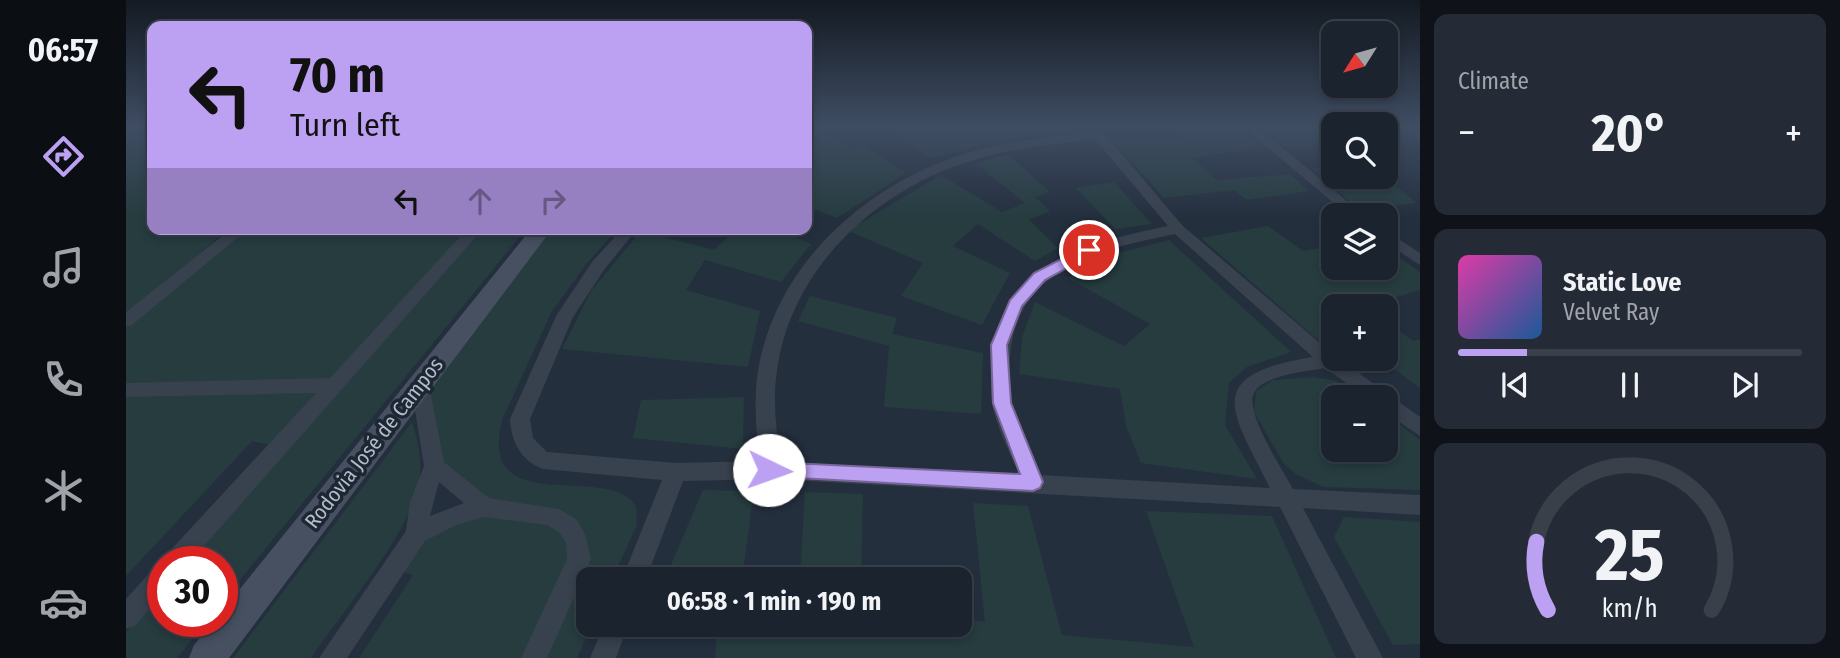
<!DOCTYPE html>
<meta charset="utf-8">
<style>
body{margin:0;font-family:"Fira Sans Condensed",sans-serif;background:#242b36;color:#f1f3f6;height:100vh;display:flex;flex-direction:column;font-size:26px;white-space:nowrap}
*{box-sizing:border-box;margin:0}
p{font-size:23px;color:#a0a4aa}
.icon{flex:none;width:38px;height:38px;fill:none;stroke:currentColor;stroke-width:2;stroke-linecap:round;stroke-linejoin:round}
.map{position:relative;flex:1;overflow:hidden}
.side{display:flex;flex-direction:column;gap:14px;padding:14px;background:#0f1319;width:420px}
.side>*{flex:none}
.top-card{position:absolute;left:21px;top:21px;width:665px;height:214px;border-radius:14px;box-shadow:0 4px 10px #0003,0 0 0 2px #39404a;background:#bca0f2;color:#111;overflow:hidden}
.needle{width:46px;rotate:233deg}
.buttons{position:absolute;left:1195px;top:21px;display:grid;gap:14px}
.buttons a{display:grid;place-items:center;width:77px;height:77px;border-radius:14px;background:#1b232e;box-shadow:0 4px 10px #0003,0 0 0 2px #39404a;font-size:35px}
.speed{position:absolute;left:21px;top:546px;display:flex;gap:14px;font-size:35px;font-weight:700;text-align:center}
.speed>*{display:grid;place-content:center;width:91px;height:91px;border-radius:50%;background:#1b232e;box-shadow:0 4px 10px #0003,0 0 0 2px #39404a;line-height:1}
.speed .limit{border:10px solid #d22;background:#fff;color:#111}
.pin{position:absolute;display:grid;place-items:center;width:60px;height:60px;color:#fff;margin:-30px;border:4px solid #fff;border-radius:50%;box-shadow:0 2px 7px #0007}
.me{position:absolute;width:77px;margin:-38px;rotate:93deg;stroke-linejoin:round;filter:drop-shadow(0 0 5px #0008)}
.turn{display:flex;align-items:center;gap:24px;height:147px;padding:0 28px;font-size:32px}
.turn .icon{width:91px;height:91px;stroke-width:2.5}
.turn b{display:block;font-size:49px;line-height:60px}
.lanes{display:flex;align-items:center;height:66px;padding:0 28px;background:#0003;justify-content:center;gap:35px;direction:ltr}
.lanes .off{opacity:.35}
.big{font-size:52px;font-weight:700;line-height:1.1}
.side .widget{flex:1;display:flex;flex-direction:column;justify-content:center;gap:10px;min-width:0;padding:0 24px;border-radius:14px;background:#242b36}
.side .dial{align-items:center;gap:0}
.dial svg{height:182px;overflow:visible;fill:none;stroke:#39404a;stroke-width:7;stroke-linecap:round;text-anchor:middle}
.dial text{fill:#f1f3f6;stroke:none}
.song{display:flex;align-items:center;gap:21px}
.cover{width:84px;height:84px;border-radius:10px;background:linear-gradient(135deg,hsl(320 70% 55%),hsl(210 70% 35%))}
.played{height:7px;border-radius:4px;background:linear-gradient(90deg,#bca0f2 20%,#39404a 20%)}
.keys{display:flex;justify-content:space-around;direction:ltr}
.heat{display:flex;justify-content:space-between;align-items:center;font-size:38px;direction:ltr}
.trip{position:absolute;left:450px;top:567px;width:396px;height:70px;border-radius:14px;background:#1b232e;box-shadow:0 4px 10px #0003,0 0 0 2px #39404a;font-weight:700;line-height:70px;text-align:center}
main{display:flex;flex:1;min-height:0}
.tab-bar{display:flex;flex-direction:column;width:126px;justify-content:space-around;align-items:center;background:#0b0e12;color:#a0a4aa}
.tab-bar .icon{width:49px;height:49px}
.tab-bar .current{color:#bca0f2}
.tab-bar b{font-size:32px;color:#f1f3f6}
.map>svg:first-child{display:block}
</style>
<main>
<nav class="tab-bar">
<b>06:57</b>
<svg class="icon current" aria-label="directions" viewBox="0 0 24 24"><path d="M12 3l9 9-9 9-9-9zM9 14v-3h6M13 9l2 2-2 2"/></svg>
<svg class="icon" aria-label="music" viewBox="0 0 24 24"><path d="M9 18V5l10-2v13"/><circle cx="6" cy="18" r="3"/><circle cx="16" cy="16" r="3"/></svg>
<svg class="icon" aria-label="phone" viewBox="0 0 24 24"><path d="M5 4h4l2 5-3 2q2 4 5 5l2-3 5 2v4C11 20 4 13 5 4z"/></svg>
<svg class="icon" aria-label="climate" viewBox="0 0 24 24"><path d="M12 3v18M4 7l16 10M4 17L20 7"/></svg>
<svg class="icon" aria-label="car" viewBox="0 0 24 24"><path d="M5 17H2v-5l4-1 3-4h7l3 4 3 1v5h-3M9 17h6M6 11h13"/><circle cx="7" cy="17" r="2"/><circle cx="17" cy="17" r="2"/></svg>
</nav>
<div class="map">
<svg width="1294" height="658" viewBox="0 0 1294 658">
<rect width="100%" height="100%" fill="#242f3e"/>
<!-- green -->
<g fill="#263c3f">
<path d="M0,126H26V229H102L0,318Z"/>
<path d="M681,126H689L724,148L736,144L780,173L711,218L681,206Z"/>
<path d="M762,126H949L951,130L882,139L804,158Z"/>
<path d="M1047,126H1111L1135,147L1066,158L1091,180L1164,174L1183,191L1121,200L1108,190L1038,198L985,139L1057,138Z"/>
<path d="M1135,126H1192L1207,138V143L1160,148Z"/>
<path d="M882,154L924,192L909,197L924,211L903,220L932,248L909,261L852,224L827,246L884,273L856,325L775,296L797,263L725,232L729,226L815,175L876,212L899,203L849,163Z"/>
<path d="M1207,166L1208,177H1258L1291,203L1233,210L1187,169Z"/>
<path d="M988,182L1026,224L989,229L950,188Z"/>
<path d="M1142,226L1177,251L1207,246L1208,268H1260V248L1294,272V290L1241,306H1208L1207,353L1075,238Z"/>
<path d="M115,229H342L152,447L126,441L0,576V321Z"/>
<path d="M357,229H400L96,602V562H62Z"/>
<path d="M416,229H492L461,263L425,313L376,420C351,522 481,461 510,506L511,525L486,579H462V625H466L451,658H233L287,575L266,568L291,534L357,507L308,466L294,385Z"/>
<path d="M610,229H652L685,244L655,282L579,260L560,290L634,311L622,367L436,349L465,291L515,231L588,250Z"/>
<path d="M1043,240L1165,352L1121,367L1103,383L1099,425L1131,479L1015,463L1000,426L994,389L893,374L896,337L909,302L998,346L1024,324L942,278L976,257Z"/>
<path d="M684,296L771,318L766,334L857,353L855,414L758,407L763,346L672,321Z"/>
<path d="M1260,321L1287,341L1294,339V388L1262,364L1236,374L1214,359H1260Z"/>
<path d="M1188,377L1210,381L1239,397H1208V450H1260V414L1294,440V490L1197,487L1170,474L1158,464L1128,412L1130,391L1147,380Z"/>
<path d="M618,397L617,449L507,438L515,400Z"/>
<path d="M286,422C294,446 298,471 290,496C273,545 216,613 185,658H107Z"/>
<path d="M577,490L628,491L616,579H539Z"/>
<path d="M679,492L737,494L735,579H674Z"/>
<path d="M847,503L902,506L936,635L1068,647L1020,511L1146,516L1210,658H589L591,625H833V618L859,622Z"/>
<path d="M1218,517L1294,522V644L1267,645L1208,537Z"/>
<path d="M37,590V621H81L51,658H0V632Z"/>
</g>
<g fill="none" stroke-linecap="round" stroke-linejoin="round">
<!-- minor -->
<g fill="#38414e" fill-rule="evenodd">
<path d="M960,126H972L1057,226L1208,355V359H1213L1294,417V436L1260,413V397H1239L1200,368C1182,371 1137,375 1128,393C1118,412 1157,470 1167,489L1294,495V515L1177,508L1257,658H1230L1154,507L644,479L557,481L520,579H496L536,480L417,469C395,461 385,441 384,419L430,316L466,262L496,229H511L478,270L447,317L404,419L407,438L421,452L550,463L633,461C631,432 627,401 632,371C650,261 745,180 848,151C886,141 925,137 964,132ZM969,139L1042,226C965,242 875,262 866,355C865,371 864,388 866,404C871,428 883,451 893,474L654,462C651,432 646,401 651,371C665,264 758,183 858,157C895,147 932,144 969,139ZM1049,234L1187,357C1075,375 1105,410 1144,488L914,475C905,454 894,433 888,411C883,394 883,375 884,357C890,267 975,249 1049,234Z"/>
<path d="M1116,126H1130L1238,215H1222Z"/>
<path d="M1273,126H1288L1294,130V140Z"/>
<path d="M105,229H122L6,325L0,327V312Z"/>
<path d="M341,229H357L64,562H38L41,554L190,393L0,397V383L204,378Z"/>
<path d="M1260,231L1294,253V265L1260,243Z"/>
<path d="M294,378L301,380L303,385L318,462L363,498L433,509L450,519L459,534L465,559L421,658H395L441,559L440,543L434,533L421,525L358,517L330,525L299,541L221,658H193L280,531L284,502L298,466L285,385L287,380ZM313,482L338,503L304,516Z"/>
<path d="M37,564V593L9,626L0,629V599L29,567Z"/>
<path d="M478,625H502L490,658H464Z"/>
</g>
<!-- secondary -->
<path fill="#465061" fill-rule="evenodd" d="M405,229H426L103,658H63L68,645L88,621H96V611Z"/>
</g>
<!-- sky -->
<linearGradient id="sky" x2="0" y2="1"><stop stop-color="#141a22"/><stop offset="0.58" stop-color="#3f4d63"/><stop offset="1" stop-color="#3f4d63" stop-opacity="0"/></linearGradient>
<rect width="1294" height="218" fill="url(#sky)"/>
<!-- route -->
<path fill="#bca0f2" stroke="#7a689d" stroke-width="2" d="M963,245L968,247V253L919,280L896,306L881,345L885,403L917,482L914,488L907,491L637,476L634,470L637,464L643,462L894,474L867,403L865,345L884,300L908,273Z"/>
<g text-anchor="middle" stroke-width="7" stroke-linejoin="round" paint-order="stroke">
<!-- street labels -->
<g font-size="21" fill="#b4bcc9" stroke="#1d2633">
<text transform="translate(248 443) rotate(-52)" y="7">Rodovia José de Campos</text>
</g>
</g>
</svg>
<div class="buttons">
<a><svg class="needle" viewBox="-14 -14 28 28"><path d="M0-13l5 13h-10z" fill="#e53935"/><path d="M0 13l5-13h-10z" fill="#a0a4aa"/></svg></a>
<a><svg class="icon" aria-label="search" viewBox="0 0 24 24"><circle cx="10" cy="10" r="6"/><path d="M15 15l6 6"/></svg></a>
<a><svg class="icon" aria-label="layers" viewBox="0 0 24 24"><path d="M12 4l9 5-9 5-9-5zM3 14l9 5 9-5"/></svg></a>
<a>+</a>
<a>−</a>
</div>
<div class="speed"><div class="limit">30</div></div>
<div class="pin" style="left:963px;top:250px;background:#d93025"><svg class="icon" aria-label="arrive" viewBox="0 0 24 24"><path d="M6 21V4h12l-3 4 3 4H6"/></svg></div>
<svg class="me" style="left:643px;top:470px" viewBox="-20 -20 40 40"><circle r="19" fill="#fff"/><path d="M0-13L10 11 0 6-10 11z" fill="#bca0f2"/></svg>
<div class="trip">06:58 · 1 min · 190 m</div>
<div class="top-card">
<div class="turn"><svg class="icon" aria-label="left" viewBox="0 0 24 24"><path d="M17 20v-9H6M10 6l-5 5 5 5"/></svg><div><b>70 m</b>Turn left</div></div>
<div class="lanes"><svg class="icon" aria-label="left" viewBox="0 0 24 24"><path d="M17 20v-9H6M10 6l-5 5 5 5"/></svg><svg class="icon off" aria-label="ahead" viewBox="0 0 24 24"><path d="M12 20V5M6 11l6-6 6 6"/></svg><svg class="icon off" aria-label="right" viewBox="0 0 24 24"><path d="M7 20v-9h11M14 6l5 5-5 5"/></svg></div>
</div>
</div>
<section class="side">
<div class="widget"><p>Climate</p>
<div class="heat"><a>−</a><b class="big">20°</b><a>+</a></div>
</div>
<div class="widget">
<div class="song"><i class="cover"></i><div><b>Static Love</b><p>Velvet Ray</p></div></div>
<div class="played"></div>
<div class="keys"><svg class="icon" aria-label="previous" viewBox="0 0 24 24"><path d="M18 5L8 12l10 7zM5 5v14"/></svg><svg class="icon" aria-label="pause" viewBox="0 0 24 24"><path d="M8 5v14M16 5v14"/></svg><svg class="icon" aria-label="next" viewBox="0 0 24 24"><path d="M6 5l10 7-10 7zM19 5v14"/></svg></div>
</div>
<div class="widget dial"><svg viewBox="0 0 100 80">
<path d="M14 69A42 42 0 1 1 86 69"/>
<path d="M14 69A42 42 0 0 1 9 39" stroke="#bca0f2"/>
<text x="50" y="56" font-size="32" font-weight="700">25</text>
<text x="50" y="72" font-size="11">km/h</text>
</svg></div>
</section>
</main>
